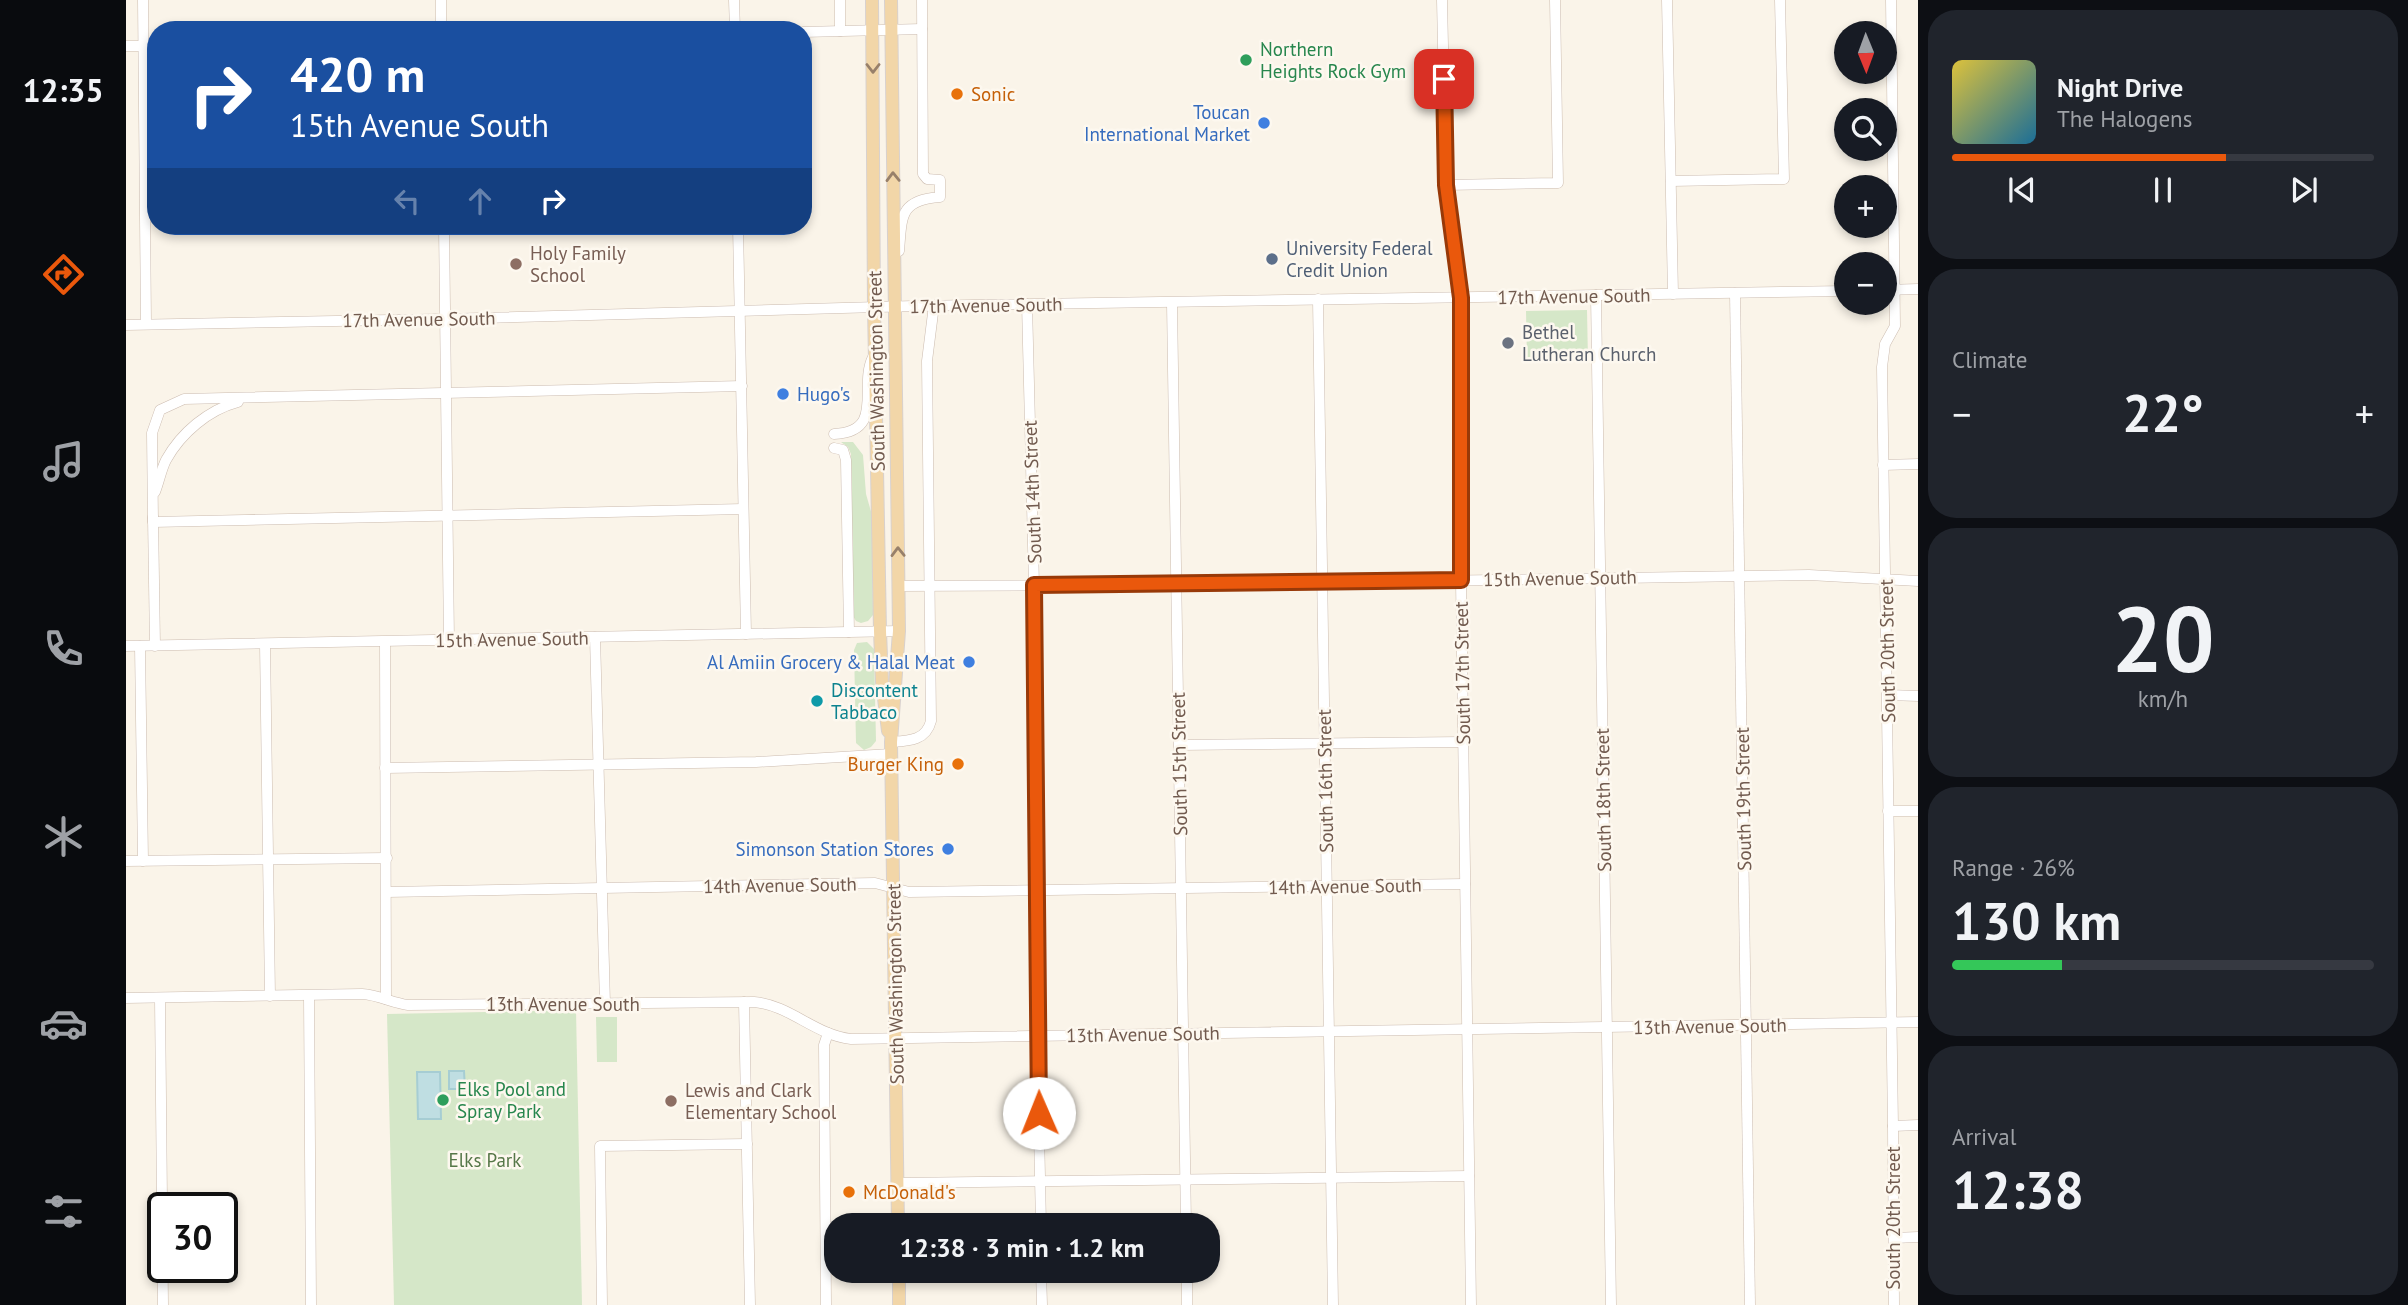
<!DOCTYPE html>
<meta charset="utf-8">
<style>
body{margin:0;font-family:"PT Sans",sans-serif;background:#20242c;color:#f1f3f6;height:100vh;display:flex;flex-direction:column;font-size:26px;white-space:nowrap}
*{box-sizing:border-box;margin:0}
p{font-size:23px;color:#9ea1a6}
.icon{flex:none;width:38px;height:38px;fill:none;stroke:currentColor;stroke-width:2;stroke-linecap:round;stroke-linejoin:round}
.map{position:relative;flex:1;overflow:hidden}
.sheet{display:flex;flex-direction:column;gap:10px;padding:10px;background:#0d0f14;width:490px}
.sheet>*{flex:none}
.banner{position:absolute;left:21px;top:21px;width:665px;height:214px;border-radius:28px;box-shadow:0 4px 10px #0003;background:#1a4fa0;color:#fff;overflow:hidden}
.needle{width:46px;rotate:179deg}
.buttons{position:absolute;left:1708px;top:21px;display:grid;gap:14px}
.buttons a{display:grid;place-items:center;width:63px;height:63px;border-radius:50%;background:#171b24;box-shadow:0 4px 10px #0003;font-size:35px}
.speed{position:absolute;left:21px;top:1192px;display:flex;gap:14px;font-size:35px;font-weight:700;text-align:center}
.speed>*{display:grid;place-content:center;width:91px;height:91px;border-radius:50%;background:#171b24;box-shadow:0 4px 10px #0003;line-height:1}
.speed .limit{border:4px solid #111;border-radius:10px;background:#fff;color:#111}
.pin{position:absolute;display:grid;place-items:center;width:60px;height:60px;color:#fff;margin:-30px;border-radius:14px;box-shadow:0 4px 10px #0006}
.me{position:absolute;width:77px;margin:-38px;rotate:359deg;stroke-linejoin:round;filter:drop-shadow(0 0 5px #0008)}
.turn{display:flex;align-items:center;gap:24px;height:147px;padding:0 28px;font-size:32px}
.turn .icon{width:91px;height:91px;stroke-width:2.5}
.turn b{display:block;font-size:49px;line-height:60px}
.lanes{display:flex;align-items:center;height:66px;padding:0 28px;background:#0003;justify-content:center;gap:35px;direction:ltr}
.lanes .off{opacity:.35}
.big{font-size:52px;font-weight:800;line-height:1.1}
.sheet .card{flex:1;display:flex;flex-direction:column;justify-content:center;gap:10px;min-width:0;padding:0 24px;border-radius:28px;background:#20242c}
.sheet .dial{align-items:center;gap:0}
.dial b{font-size:91px;line-height:1}
.song{display:flex;align-items:center;gap:21px}
.cover{width:84px;height:84px;border-radius:10px;background:linear-gradient(135deg,hsl(50 70% 55%),hsl(200 70% 35%))}
.played{height:7px;border-radius:4px;background:linear-gradient(90deg,#ea580c 65%,#363941 65%)}
.keys{display:flex;justify-content:space-around;direction:ltr}
.heat{display:flex;justify-content:space-between;align-items:center;font-size:38px;direction:ltr}
.charge{height:10px;border-radius:5px;background:linear-gradient(90deg,#34c759 26%,#363941 0)}
.trip{position:absolute;left:698px;top:1213px;width:396px;height:70px;border-radius:28px;background:#171b24;box-shadow:0 4px 10px #0003;font-weight:800;line-height:70px;text-align:center}
main{display:flex;flex:1;min-height:0}
.tabs{display:flex;flex-direction:column;width:126px;justify-content:space-around;align-items:center;background:#090b0e;color:#9ea1a6}
.tabs .icon{width:49px;height:49px}
.tabs .selected{color:#ea580c}
.tabs b{font-size:32px;color:#f1f3f6}
.map>svg:first-child{display:block}
</style>
<main>
<nav class="tabs">
<b>12:35</b>
<svg class="icon selected" aria-label="directions" viewBox="0 0 24 24"><path d="M12 3l9 9-9 9-9-9zM9 14v-3h6M13 9l2 2-2 2"/></svg>
<svg class="icon" aria-label="music" viewBox="0 0 24 24"><path d="M9 18V5l10-2v13"/><circle cx="6" cy="18" r="3"/><circle cx="16" cy="16" r="3"/></svg>
<svg class="icon" aria-label="phone" viewBox="0 0 24 24"><path d="M5 4h4l2 5-3 2q2 4 5 5l2-3 5 2v4C11 20 4 13 5 4z"/></svg>
<svg class="icon" aria-label="climate" viewBox="0 0 24 24"><path d="M12 3v18M4 7l16 10M4 17L20 7"/></svg>
<svg class="icon" aria-label="car" viewBox="0 0 24 24"><path d="M5 17H2v-5l4-1 3-4h7l3 4 3 1v5h-3M9 17h6M6 11h13"/><circle cx="7" cy="17" r="2"/><circle cx="17" cy="17" r="2"/></svg>
<svg class="icon" aria-label="filters" viewBox="0 0 24 24"><path d="M4 7h16M4 17h16"/><circle cx="9" cy="7" r="2"/><circle cx="15" cy="17" r="2"/></svg>
</nav>
<div class="map">
<svg width="1792" height="1305" viewBox="0 0 1792 1305">
<rect width="100%" height="100%" fill="#faf4e9"/>
<!-- green -->
<g fill="#d5e7c8">
<path d="M1461,310L1462,361H1401L1400,311Z"/>
<path d="M715,442H727L737,455L740,494L746,515L747,615L742,621L735,623L730,621L727,616L725,454L722,447Z"/>
<path d="M741,642L748,649L750,741L745,747L738,750L730,743L728,650L731,643Z"/>
<path d="M450,1010L456,1305H268L261,1014Z"/>
<path d="M470,1017H491V1062H471Z"/>
</g>
<!-- water -->
<g fill="#bfdee2" stroke="#a6cdd3" stroke-width="2">
<path d="M323,1071H338L339,1089H323Z"/>
<path d="M291,1072H314L315,1119H292Z"/>
</g>
<g fill="none" stroke-linecap="round" stroke-linejoin="round">
<defs>
<g id="minor">
<path d="M17,0L20,324"/>
<path d="M315,0V30"/>
<path d="M608,0L609,30"/>
<path d="M1316,0L1320,185L1335,297V580L1345,1305"/>
<path d="M1541,0L1547,294"/>
<path d="M1765,0L1769,326L1759,344L1756,367L1767,1126L1768,1305"/>
<path d="M714,31V0"/>
<path d="M677,32L796,29"/>
<path d="M0,46H30"/>
<path d="M1545,181L1658,179L1654,0"/>
<path d="M1320,185L1432,183L1429,0"/>
<path d="M318,226L323,641"/>
<path d="M612,226L620,634"/>
<path d="M773,251C776,217 773,200 814,197V180L801,179L797,174L796,0"/>
<path d="M1759,290L1792,289"/>
<path d="M1609,293L1624,1305"/>
<path d="M1470,295L1485,1305"/>
<path d="M1192,299L1207,1305"/>
<path d="M1046,303L1060,1225"/>
<path d="M901,304L908,585L911,1036L915,1225"/>
<path d="M0,325L319,319L788,306L1720,291"/>
<path d="M616,386L58,399L34,410L26,433L27,522L617,509"/>
<path d="M708,434C760,432 732,386 747,357"/>
<path d="M708,448L717,450L720,460L723,632"/>
<path d="M1757,465L1792,464"/>
<path d="M29,492C33,482 35,470 40,460C55,433 82,410 112,402"/>
<path d="M27,517L29,646"/>
<path d="M772,586L1051,585L1683,575L1792,581"/>
<path d="M469,637L479,1004"/>
<path d="M259,642L260,999"/>
<path d="M139,644L144,996"/>
<path d="M0,646L773,631"/>
<path d="M14,646L17,861"/>
<path d="M1762,695L1792,696"/>
<path d="M765,742C782,741 800,741 805,721L801,361L808,305"/>
<path d="M1053,745L1337,742"/>
<path d="M259,768L630,762L765,754"/>
<path d="M1762,811H1792"/>
<path d="M0,861L261,858"/>
<path d="M261,892L749,883L783,892L1339,884"/>
<path d="M183,996L185,1305"/>
<path d="M0,998L236,994C253,995 266,1003 282,1005L628,1002C664,1005 689,1035 725,1039L1792,1022"/>
<path d="M34,998L37,1305"/>
<path d="M618,1002L624,1305"/>
<path d="M1767,1126L1792,1125"/>
<path d="M772,1183L1343,1176"/>
<path d="M1768,1238L1792,1237"/>
<path d="M915,1270L916,1305"/>
<path d="M1061,1270V1305"/>
<path d="M476,1305L474,1146L621,1144"/>
<path d="M700,1305L698,1045L702,1033"/>
</g>
<g id="major">
<path d="M746,0L748,307L754,631L756,682L762,731"/>
<path d="M765,0L773,631L765,742L772,1225"/>
<path d="M773,1270V1305"/>
</g>
</defs>
<!-- minor casing -->
<use href="#minor" stroke="#ccbcb0" stroke-width="11"/>
<!-- major casing -->
<use href="#major" stroke="#d8d1ce" stroke-width="14"/>
<!-- minor -->
<use href="#minor" stroke="#fff" stroke-width="10"/>
<!-- major -->
<use href="#major" stroke="#f2d6a8" stroke-width="12"/>
</g>
<!-- one-way arrows -->
<defs><path id="oneway-chevron" d="M-2-3.5L2.5 0L-2 3.5" fill="none" stroke-width="1.6" stroke-linecap="round" stroke-linejoin="round" transform="scale(1.75)"/></defs>
<g stroke="#98806a">
<use href="#oneway-chevron" transform="translate(747 68) rotate(90)"/>
<use href="#oneway-chevron" transform="translate(767 177) rotate(-91)"/>
<use href="#oneway-chevron" transform="translate(772 552) rotate(-91)"/>
</g>
<g fill="none" stroke-linecap="round" stroke-linejoin="round">
<defs>
<path id="route" d="M913,1113L908,585L1335,580V298L1320,185L1318,79"/>
</defs>
<!-- route casing -->
<use href="#route" stroke="#983908" stroke-width="18"/>
<!-- route -->
<use href="#route" stroke="#ea580c" stroke-width="12"/>
</g>
<!-- markers -->
<g fill="#2e9e5b" stroke="#fdf8ef" stroke-width="2.5">
<circle cx="1120" cy="60" r="7"/>
<circle cx="317" cy="1100" r="7"/>
</g>
<g fill="#e8710a" stroke="#fdf8ef" stroke-width="2.5">
<circle cx="831" cy="94" r="7"/>
<circle cx="832" cy="764" r="7"/>
<circle cx="723" cy="1192" r="7"/>
</g>
<g fill="#3f7fe0" stroke="#fdf8ef" stroke-width="2.5">
<circle cx="1138" cy="123" r="7"/>
<circle cx="657" cy="394" r="7"/>
<circle cx="843" cy="662" r="7"/>
<circle cx="822" cy="849" r="7"/>
</g>
<circle fill="#5c6f8a" stroke="#fdf8ef" stroke-width="2.5" cx="1146" cy="259" r="7"/>
<g fill="#8d6e63" stroke="#fdf8ef" stroke-width="2.5">
<circle cx="390" cy="264" r="7"/>
<circle cx="545" cy="1101" r="7"/>
</g>
<circle fill="#6b7280" stroke="#fdf8ef" stroke-width="2.5" cx="1382" cy="343" r="7"/>
<circle fill="#0f9aa8" stroke="#fdf8ef" stroke-width="2.5" cx="691" cy="701" r="7"/>
<g text-anchor="middle" stroke-width="5" stroke-linejoin="round" paint-order="stroke">
<!-- leisure labels -->
<g font-size="19" fill="#27864d" stroke="#fdf8ef" text-anchor="start">
<text x="1134" y="56">Northern<tspan x="1134" dy="22">Heights Rock Gym</tspan></text>
<text x="331" y="1096">Elks Pool and<tspan x="331" dy="22">Spray Park</tspan></text>
</g>
<!-- food labels -->
<g font-size="19" fill="#c56008" stroke="#fdf8ef" text-anchor="start">
<text x="845" y="101">Sonic</text>
<text x="818" y="771" text-anchor="end">Burger King</text>
<text x="737" y="1199">McDonald's</text>
</g>
<!-- shop labels -->
<g font-size="19" fill="#366cbe" stroke="#fdf8ef" text-anchor="end">
<text x="1124" y="119">Toucan<tspan x="1124" dy="22">International Market</tspan></text>
<text x="671" y="401" text-anchor="start">Hugo's</text>
<text x="829" y="669">Al Amiin Grocery &amp; Halal Meat</text>
<text x="808" y="856">Simonson Station Stores</text>
</g>
<!-- service labels -->
<g font-size="19" fill="#4e5e75" stroke="#fdf8ef" text-anchor="start">
<text x="1160" y="255">University Federal<tspan x="1160" dy="22">Credit Union</tspan></text>
</g>
<!-- education labels -->
<g font-size="19" fill="#785e54" stroke="#fdf8ef" text-anchor="start">
<text x="404" y="260">Holy Family<tspan x="404" dy="22">School</tspan></text>
<text x="559" y="1097">Lewis and Clark<tspan x="559" dy="22">Elementary School</tspan></text>
</g>
<!-- street labels -->
<g font-size="19" fill="#725b4f" stroke="#fdf8ef">
<text transform="translate(1448 296) rotate(-1)" y="7">17th Avenue South</text>
<text transform="translate(860 305) rotate(-1)" y="7">17th Avenue South</text>
<text transform="translate(293 319) rotate(-1)" y="7">17th Avenue South</text>
<text transform="translate(750 371) rotate(-91)" y="7">South Washington Street</text>
<text transform="translate(906 492) rotate(-92)" y="7">South 14th Street</text>
<text transform="translate(1434 578) rotate(-1)" y="7">15th Avenue South</text>
<text transform="translate(386 639) rotate(-1)" y="7">15th Avenue South</text>
<text transform="translate(1761 651) rotate(-91)" y="7">South 20th Street</text>
<text transform="translate(1336 673) rotate(-91)" y="7">South 17th Street</text>
<text transform="translate(1053 764) rotate(-91)" y="7">South 15th Street</text>
<text transform="translate(1199 781) rotate(-91)" y="7">South 16th Street</text>
<text transform="translate(1617 799) rotate(-91)" y="7">South 19th Street</text>
<text transform="translate(1477 800) rotate(-91)" y="7">South 18th Street</text>
<text transform="translate(654 885) rotate(-1)" y="7">14th Avenue South</text>
<text transform="translate(1219 886) rotate(-1)" y="7">14th Avenue South</text>
<text transform="translate(769 984) rotate(-91)" y="7">South Washington Street</text>
<text x="437" y="1011">13th Avenue South</text>
<text transform="translate(1584 1026) rotate(-1)" y="7">13th Avenue South</text>
<text transform="translate(1017 1034) rotate(-1)" y="7">13th Avenue South</text>
<text transform="translate(1767 1218) rotate(-90)" y="7">South 20th Street</text>
</g>
<!-- worship labels -->
<g font-size="19" fill="#5b616d" stroke="#fdf8ef" text-anchor="start">
<text x="1396" y="339">Bethel<tspan x="1396" dy="22">Lutheran Church</tspan></text>
</g>
<!-- culture labels -->
<g font-size="19" fill="#0d838f" stroke="#fdf8ef" text-anchor="start">
<text x="705" y="697">Discontent<tspan x="705" dy="22">Tabbaco</tspan></text>
</g>
<!-- park labels -->
<g font-size="19" fill="#567748" stroke="#fdf8ef">
<text x="359" y="1167">Elks Park</text>
</g>
</g>
</svg>
<div class="buttons">
<a><svg class="needle" viewBox="-14 -14 28 28"><path d="M0-13l5 13h-10z" fill="#e53935"/><path d="M0 13l5-13h-10z" fill="#9ea1a6"/></svg></a>
<a><svg class="icon" aria-label="search" viewBox="0 0 24 24"><circle cx="10" cy="10" r="6"/><path d="M15 15l6 6"/></svg></a>
<a>+</a>
<a>−</a>
</div>
<div class="speed"><div class="limit">30</div></div>
<div class="pin" style="left:1318px;top:79px;background:#d93025"><svg class="icon" aria-label="arrive" viewBox="0 0 24 24"><path d="M6 21V4h12l-3 4 3 4H6"/></svg></div>
<svg class="me" style="left:913px;top:1113px" viewBox="-20 -20 40 40"><circle r="19" fill="#fff"/><path d="M0-13L10 11 0 6-10 11z" fill="#ea580c"/></svg>
<div class="trip">12:38 · 3 min · 1.2 km</div>
<div class="banner">
<div class="turn"><svg class="icon" aria-label="right" viewBox="0 0 24 24"><path d="M7 20v-9h11M14 6l5 5-5 5"/></svg><div><b>420 m</b>15th Avenue South</div></div>
<div class="lanes"><svg class="icon off" aria-label="left" viewBox="0 0 24 24"><path d="M17 20v-9H6M10 6l-5 5 5 5"/></svg><svg class="icon off" aria-label="ahead" viewBox="0 0 24 24"><path d="M12 20V5M6 11l6-6 6 6"/></svg><svg class="icon" aria-label="right" viewBox="0 0 24 24"><path d="M7 20v-9h11M14 6l5 5-5 5"/></svg></div>
</div>
</div>
<section class="sheet">
<div class="card">
<div class="song"><i class="cover"></i><div><b>Night Drive</b><p>The Halogens</p></div></div>
<div class="played"></div>
<div class="keys"><svg class="icon" aria-label="previous" viewBox="0 0 24 24"><path d="M18 5L8 12l10 7zM5 5v14"/></svg><svg class="icon" aria-label="pause" viewBox="0 0 24 24"><path d="M8 5v14M16 5v14"/></svg><svg class="icon" aria-label="next" viewBox="0 0 24 24"><path d="M6 5l10 7-10 7zM19 5v14"/></svg></div>
</div>
<div class="card"><p>Climate</p>
<div class="heat"><a>−</a><b class="big">22°</b><a>+</a></div>
</div>
<div class="card dial"><b>20</b><p>km/h</p></div>
<div class="card"><p>Range · 26%</p><b class="big">130 km</b><div class="charge"></div></div>
<div class="card"><p>Arrival</p><b class="big">12:38</b></div>
</section>
</main>
